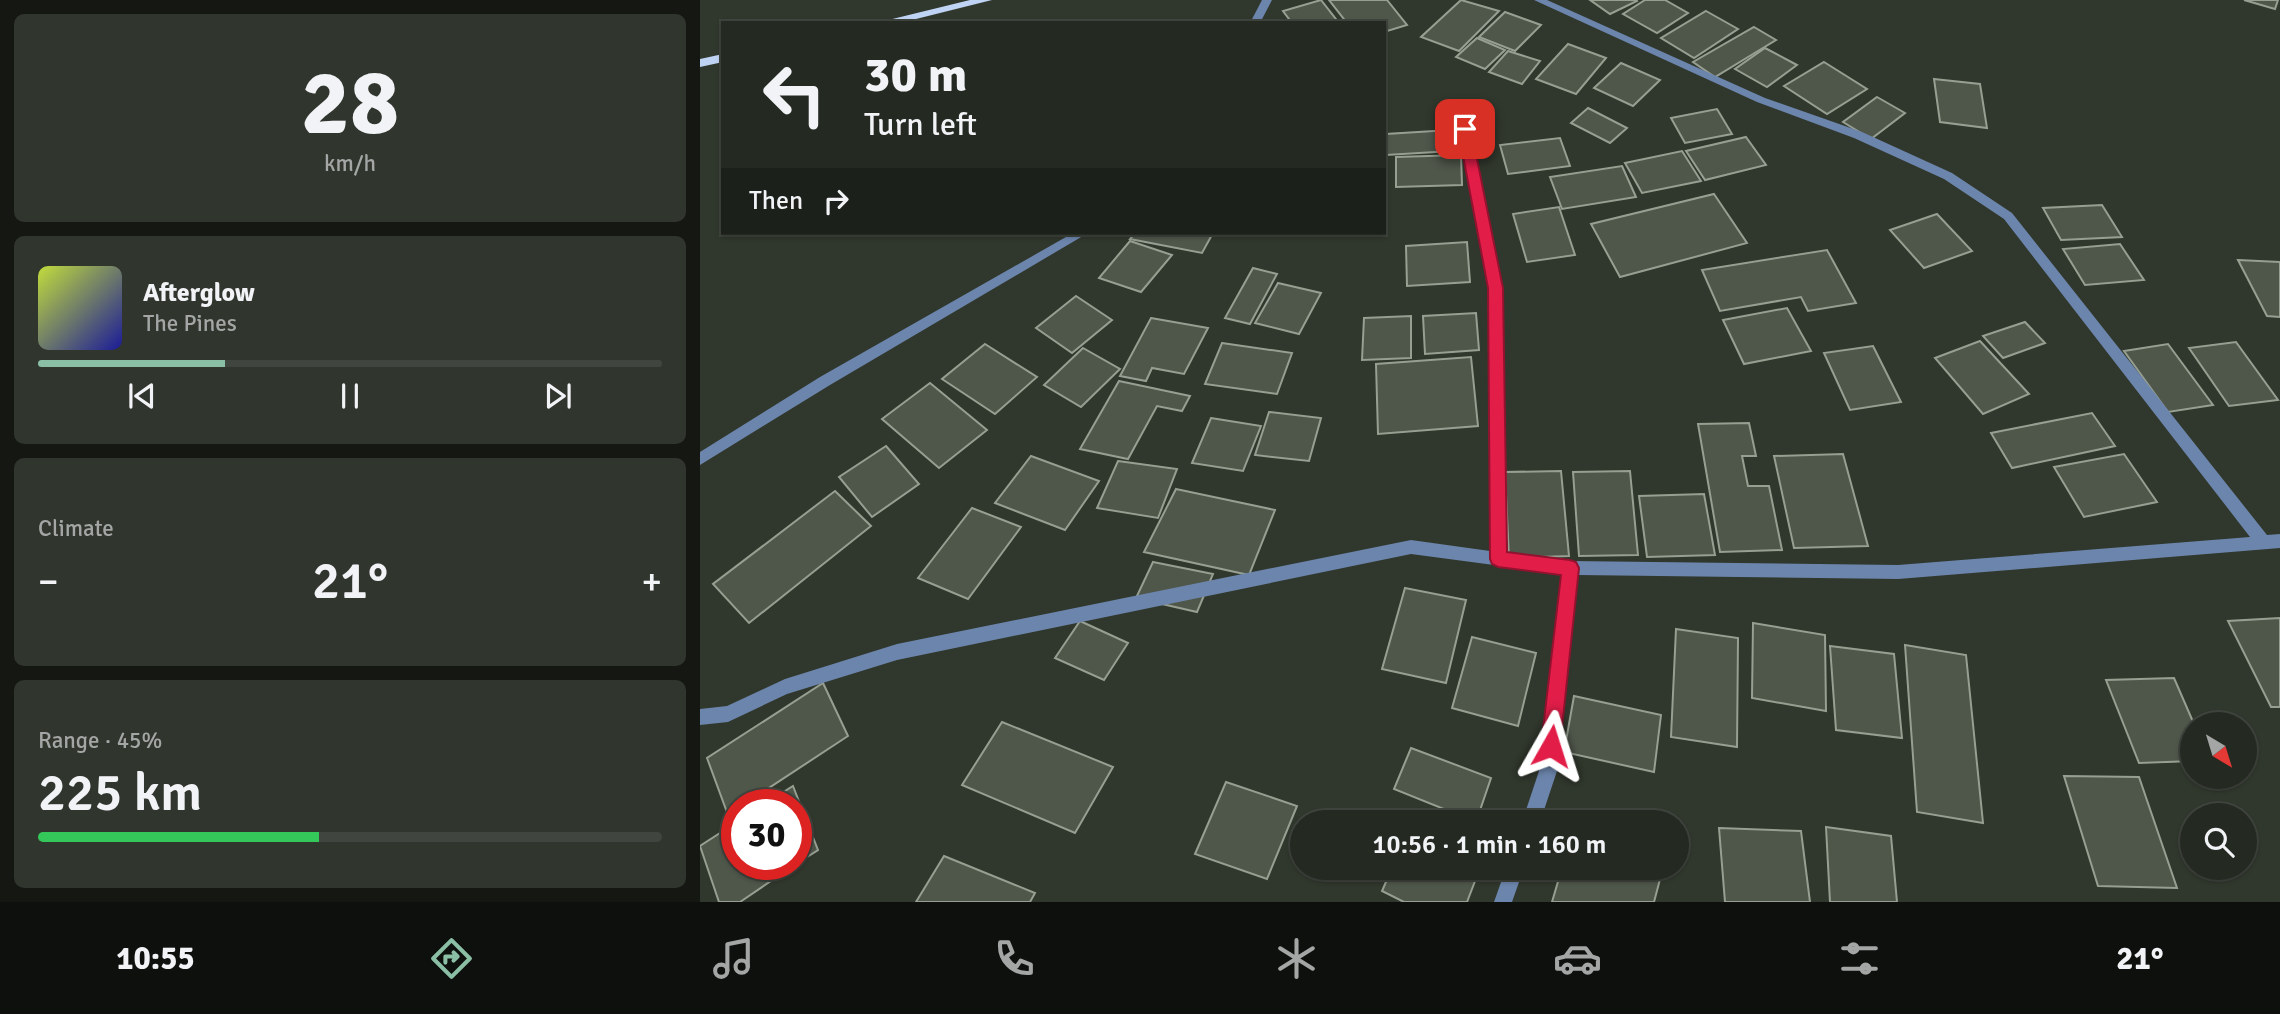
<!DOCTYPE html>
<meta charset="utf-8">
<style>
body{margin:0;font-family:Signika,sans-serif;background:#30352e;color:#f1f3f6;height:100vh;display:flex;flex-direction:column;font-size:26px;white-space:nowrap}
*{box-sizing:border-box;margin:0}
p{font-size:23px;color:#a3a6a5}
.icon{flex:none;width:38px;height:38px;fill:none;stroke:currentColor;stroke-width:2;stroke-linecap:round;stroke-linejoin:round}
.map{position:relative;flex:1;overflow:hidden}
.drawer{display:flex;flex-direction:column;gap:14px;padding:14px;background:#141712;width:700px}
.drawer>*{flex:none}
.banner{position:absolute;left:21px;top:21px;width:665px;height:214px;border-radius:0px;box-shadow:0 2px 5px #0004,0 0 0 2px #41453f;background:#242921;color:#f1f3f6;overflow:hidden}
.needle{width:46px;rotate:142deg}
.buttons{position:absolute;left:1480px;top:712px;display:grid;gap:14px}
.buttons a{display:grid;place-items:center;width:77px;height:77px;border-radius:50%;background:#242921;box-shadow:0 2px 5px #0004,0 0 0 2px #41453f;font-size:35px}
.speed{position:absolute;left:21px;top:789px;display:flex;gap:14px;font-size:35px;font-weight:700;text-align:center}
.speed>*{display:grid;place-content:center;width:91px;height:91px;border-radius:50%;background:#242921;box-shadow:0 2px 5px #0004,0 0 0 2px #41453f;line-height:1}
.speed .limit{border:10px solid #d22;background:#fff;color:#111}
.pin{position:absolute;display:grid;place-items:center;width:60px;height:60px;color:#fff;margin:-30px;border-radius:14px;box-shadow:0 4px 10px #0006}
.me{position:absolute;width:77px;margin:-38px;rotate:6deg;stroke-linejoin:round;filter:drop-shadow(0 0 5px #0008)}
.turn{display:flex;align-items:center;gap:24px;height:147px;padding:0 28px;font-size:32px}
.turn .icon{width:91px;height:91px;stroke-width:2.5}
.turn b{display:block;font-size:49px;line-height:60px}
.then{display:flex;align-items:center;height:66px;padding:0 28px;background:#0003;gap:14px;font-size:26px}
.big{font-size:52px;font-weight:600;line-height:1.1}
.drawer .widget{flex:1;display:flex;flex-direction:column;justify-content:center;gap:10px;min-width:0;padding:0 24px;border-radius:10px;background:#30352e}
.drawer .dial{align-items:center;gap:0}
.dial b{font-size:91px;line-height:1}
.song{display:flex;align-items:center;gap:21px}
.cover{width:84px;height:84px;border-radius:10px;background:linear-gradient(135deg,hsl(70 70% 55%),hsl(240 70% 35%))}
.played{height:7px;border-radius:4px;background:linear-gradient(90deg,#8abfa5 30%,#41453f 30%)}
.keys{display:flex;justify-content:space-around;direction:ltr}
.heat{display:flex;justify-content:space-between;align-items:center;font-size:38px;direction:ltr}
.charge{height:10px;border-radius:5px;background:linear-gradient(90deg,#34c759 45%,#41453f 0)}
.trip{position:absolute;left:590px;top:810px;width:399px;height:70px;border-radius:35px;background:#242921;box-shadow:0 2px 5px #0004,0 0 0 2px #41453f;font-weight:600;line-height:70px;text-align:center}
.menu{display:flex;height:112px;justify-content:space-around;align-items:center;background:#0e100d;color:#a3a6a5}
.menu .icon{width:49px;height:49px}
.menu .selected{color:#8abfa5}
.menu b{font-size:32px;color:#f1f3f6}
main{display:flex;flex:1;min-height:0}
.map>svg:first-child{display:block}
</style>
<main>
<section class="drawer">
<div class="widget dial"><b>28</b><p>km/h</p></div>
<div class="widget">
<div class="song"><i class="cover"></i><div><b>Afterglow</b><p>The Pines</p></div></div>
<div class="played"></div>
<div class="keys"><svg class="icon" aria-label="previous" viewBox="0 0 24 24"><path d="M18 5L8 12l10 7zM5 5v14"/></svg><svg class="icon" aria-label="pause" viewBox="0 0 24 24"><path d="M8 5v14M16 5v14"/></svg><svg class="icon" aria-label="next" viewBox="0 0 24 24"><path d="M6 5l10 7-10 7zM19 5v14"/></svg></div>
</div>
<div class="widget"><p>Climate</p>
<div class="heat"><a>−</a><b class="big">21°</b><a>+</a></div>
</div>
<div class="widget"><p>Range · 45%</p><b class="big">225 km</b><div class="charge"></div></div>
</section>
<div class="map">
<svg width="1580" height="902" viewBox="0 0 1580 902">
<rect width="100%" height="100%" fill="#30372c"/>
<!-- building -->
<g fill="#4f564a" stroke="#969f91" stroke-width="2">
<path d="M621,0L639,23H592L583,11Z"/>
<path d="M629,0H687L707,25L684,32V23H647Z"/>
<path d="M761,0L799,11L759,51L721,37Z"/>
<path d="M890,0H936L937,1L910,14Z"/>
<path d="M945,0H965L988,13L957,33L923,14Z"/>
<path d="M1544,0H1578L1575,9Z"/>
<path d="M1006,11L1038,29L994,58L961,38Z"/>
<path d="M805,12L841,25L815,51L779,37Z"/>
<path d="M1054,27L1076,40L1015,77L993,62Z"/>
<path d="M777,38L805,50L785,69L756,57Z"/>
<path d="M868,44L906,58L876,94L836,79Z"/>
<path d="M1065,48L1097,65L1067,87L1035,69Z"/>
<path d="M808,51L840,61L822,84L789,72Z"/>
<path d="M1124,62L1167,89L1127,114L1084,86Z"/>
<path d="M921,63L960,80L933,106L894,88Z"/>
<path d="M1234,79L1280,84L1287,128L1240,122Z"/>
<path d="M1177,97L1205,113L1171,139L1143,122Z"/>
<path d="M888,108L927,128L910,143L871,123Z"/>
<path d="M1017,109L1032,134L985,143L971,118Z"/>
<path d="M750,130L752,151L686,155V134Z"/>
<path d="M1046,137L1066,165L1005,180L986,151Z"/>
<path d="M860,138L870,166L808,174L800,145Z"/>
<path d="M982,151L1001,181L942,193L925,163Z"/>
<path d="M761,155L762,185L696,187V157Z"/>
<path d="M922,166L936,197L862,209L850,177Z"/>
<path d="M1014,194L1047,243L920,277L891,224Z"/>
<path d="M1402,205L1422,237L1361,240L1343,208Z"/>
<path d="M859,207L875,255L827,262L813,214Z"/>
<path d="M1237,214L1272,251L1224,268L1190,230Z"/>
<path d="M435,233H513L502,253L430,239Z"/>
<path d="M430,241L472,255L441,292L399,278Z"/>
<path d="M767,242L770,282L707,286L706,246Z"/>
<path d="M1420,244L1444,280L1385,285L1363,249Z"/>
<path d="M1127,250L1156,303L1108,311L1101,297L1020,311L1002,270Z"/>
<path d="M1538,260L1580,262V317L1567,316Z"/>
<path d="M553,268L577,274L550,324L525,318Z"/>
<path d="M578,283L621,293L599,334L555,323Z"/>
<path d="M376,296L412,320L372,353L336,328Z"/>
<path d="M1087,308L1111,351L1044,364L1023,320Z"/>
<path d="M776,313L779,350L725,354L723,316Z"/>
<path d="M711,316V358L662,360L664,318Z"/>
<path d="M451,318L508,328L484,374L452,368L446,381L420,376Z"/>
<path d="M1325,322L1345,343L1303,358L1283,336Z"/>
<path d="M1280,341L1329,394L1283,414L1235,358Z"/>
<path d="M1536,342L1578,400L1529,406L1489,348Z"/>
<path d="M522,343L592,353L577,394L505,384Z"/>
<path d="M285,344L337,377L295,414L242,379Z"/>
<path d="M1468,344L1513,405L1468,412L1424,351Z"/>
<path d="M1173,346L1201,402L1150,410L1124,353Z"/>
<path d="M383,348L420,369L381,407L344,385Z"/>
<path d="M771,357L778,426L678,434L676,364Z"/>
<path d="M419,381L490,396L482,411L457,406L428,459L380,449Z"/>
<path d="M230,383L287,430L239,468L182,419Z"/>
<path d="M569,412L621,418L609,461L555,455Z"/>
<path d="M1392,413L1415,446L1312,468L1291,433Z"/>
<path d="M511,418L561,426L543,471L492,463Z"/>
<path d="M1049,423L1056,456H1042L1048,486H1069L1082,550L1020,552L998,424Z"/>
<path d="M186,446L219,484L172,517L139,477Z"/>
<path d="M1143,454L1168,546L1094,548L1074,456Z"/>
<path d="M1424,454L1457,502L1384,517L1354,467Z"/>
<path d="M331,456L399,481L365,530L295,503Z"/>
<path d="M418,461L477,469L458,518L397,508Z"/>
<path d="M861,471L869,556L809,558L805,472Z"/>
<path d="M930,471L938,555L879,556L873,472Z"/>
<path d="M476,489L575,510L549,575L444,552Z"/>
<path d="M135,491L171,526L49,623L13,584Z"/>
<path d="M1004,494L1015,555L947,557L939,496Z"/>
<path d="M272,508L321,527L268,599L218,578Z"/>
<path d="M453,562L513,574L497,612L436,598Z"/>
<path d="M705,588L766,600L746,683L682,669Z"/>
<path d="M1580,618V707H1571L1528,621Z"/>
<path d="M380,621L428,643L404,680L355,658Z"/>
<path d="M1053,623L1125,635L1126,711L1052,698Z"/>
<path d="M976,629L1038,638L1037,747L971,737Z"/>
<path d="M772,637L836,653L818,726L752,708Z"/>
<path d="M1205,645L1266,655L1283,823L1217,812Z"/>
<path d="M1130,646L1194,654L1202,738L1136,730Z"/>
<path d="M1474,678L1494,724L1493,761L1439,763L1406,680Z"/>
<path d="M123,683L148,736L43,805H37V809L28,815L7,758Z"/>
<path d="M874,696L961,715L954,772L864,752Z"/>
<path d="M302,722L413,767L375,833L262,785Z"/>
<path d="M711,748L791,778L776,822L694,789Z"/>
<path d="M1364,776L1439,777L1477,888L1398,886Z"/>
<path d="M526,782L597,806L567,879L495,854Z"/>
<path d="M93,786L118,850L96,864V805H63Z"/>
<path d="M37,822V864H96L40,902H19L0,846Z"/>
<path d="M1126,827L1191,836L1197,902H1130Z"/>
<path d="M1019,828L1101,831L1110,902H1025Z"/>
<path d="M244,856L335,893L330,902H216Z"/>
<path d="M692,868H780L767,902H704L682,891Z"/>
<path d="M862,868H963L954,902H852Z"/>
</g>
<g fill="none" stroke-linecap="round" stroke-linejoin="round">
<!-- minor -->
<g fill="#6c85ac" fill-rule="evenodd">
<path d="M562,0H572L560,23H550Z"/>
<path d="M834,0H847L1065,98L1162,132L1252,173L1312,213L1567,535L1580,534V548L1198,579L877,575L857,771L840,822H822L839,771L862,574L711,554L197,660L87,694L28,722L0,725V709L27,706L85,679L197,644L711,540L790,551L789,288L760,129L767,114L771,112L776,116L770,129L801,288L805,553L870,561L1198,565L1550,537L1304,219L1244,179L1154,138L1057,102Z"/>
<path d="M373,233H388L130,385L0,465V452L120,377Z"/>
<path d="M806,868H824L812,902H794Z"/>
</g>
<!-- primary -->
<g fill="#bfd4f4" fill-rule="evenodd">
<path d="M270,0H292L200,23H176Z"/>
<path d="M23,54V62L0,67V59Z"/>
</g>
</g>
<!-- route -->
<path fill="#e11d48" stroke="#92132f" stroke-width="2" d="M765,125L771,129L803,288L807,552L870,560L876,562L879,568L860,746L858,753L851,756L844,753L841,746L861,575L798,567L792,564L790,559L788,288L758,129Z"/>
</svg>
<div class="buttons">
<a><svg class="needle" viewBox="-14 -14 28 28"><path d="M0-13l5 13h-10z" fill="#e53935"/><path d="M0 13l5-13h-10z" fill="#a3a6a5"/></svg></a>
<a><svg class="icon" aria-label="search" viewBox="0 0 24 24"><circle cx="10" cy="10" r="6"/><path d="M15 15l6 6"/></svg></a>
</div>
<div class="speed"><div class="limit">30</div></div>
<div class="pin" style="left:765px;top:129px;background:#d93025"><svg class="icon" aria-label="arrive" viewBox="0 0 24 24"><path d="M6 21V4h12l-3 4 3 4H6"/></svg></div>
<svg class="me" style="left:851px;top:746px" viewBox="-20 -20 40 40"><path d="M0-17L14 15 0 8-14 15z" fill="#e11d48" stroke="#fff" stroke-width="4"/></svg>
<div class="trip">10:56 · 1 min · 160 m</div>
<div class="banner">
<div class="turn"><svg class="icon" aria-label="left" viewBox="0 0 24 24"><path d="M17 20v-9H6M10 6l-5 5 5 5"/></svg><div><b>30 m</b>Turn left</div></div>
<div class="then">Then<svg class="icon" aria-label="right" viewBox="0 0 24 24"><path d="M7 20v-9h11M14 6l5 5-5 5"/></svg></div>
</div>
</div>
</main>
<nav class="menu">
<b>10:55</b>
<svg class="icon selected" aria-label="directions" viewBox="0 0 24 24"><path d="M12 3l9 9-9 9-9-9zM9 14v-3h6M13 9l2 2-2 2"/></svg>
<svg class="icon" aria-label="music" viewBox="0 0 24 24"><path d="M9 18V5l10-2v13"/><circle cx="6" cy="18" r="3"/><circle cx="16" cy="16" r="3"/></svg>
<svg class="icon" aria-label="phone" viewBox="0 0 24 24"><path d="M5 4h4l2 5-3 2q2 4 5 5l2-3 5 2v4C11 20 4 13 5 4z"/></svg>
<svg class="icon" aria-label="climate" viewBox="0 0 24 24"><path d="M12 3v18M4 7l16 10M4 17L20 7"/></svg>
<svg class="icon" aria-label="car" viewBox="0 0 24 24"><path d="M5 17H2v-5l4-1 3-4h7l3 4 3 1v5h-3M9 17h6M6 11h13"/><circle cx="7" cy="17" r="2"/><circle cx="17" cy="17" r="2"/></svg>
<svg class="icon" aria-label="filters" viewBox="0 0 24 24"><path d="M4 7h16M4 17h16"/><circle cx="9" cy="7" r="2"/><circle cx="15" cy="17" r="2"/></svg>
<b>21°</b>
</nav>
